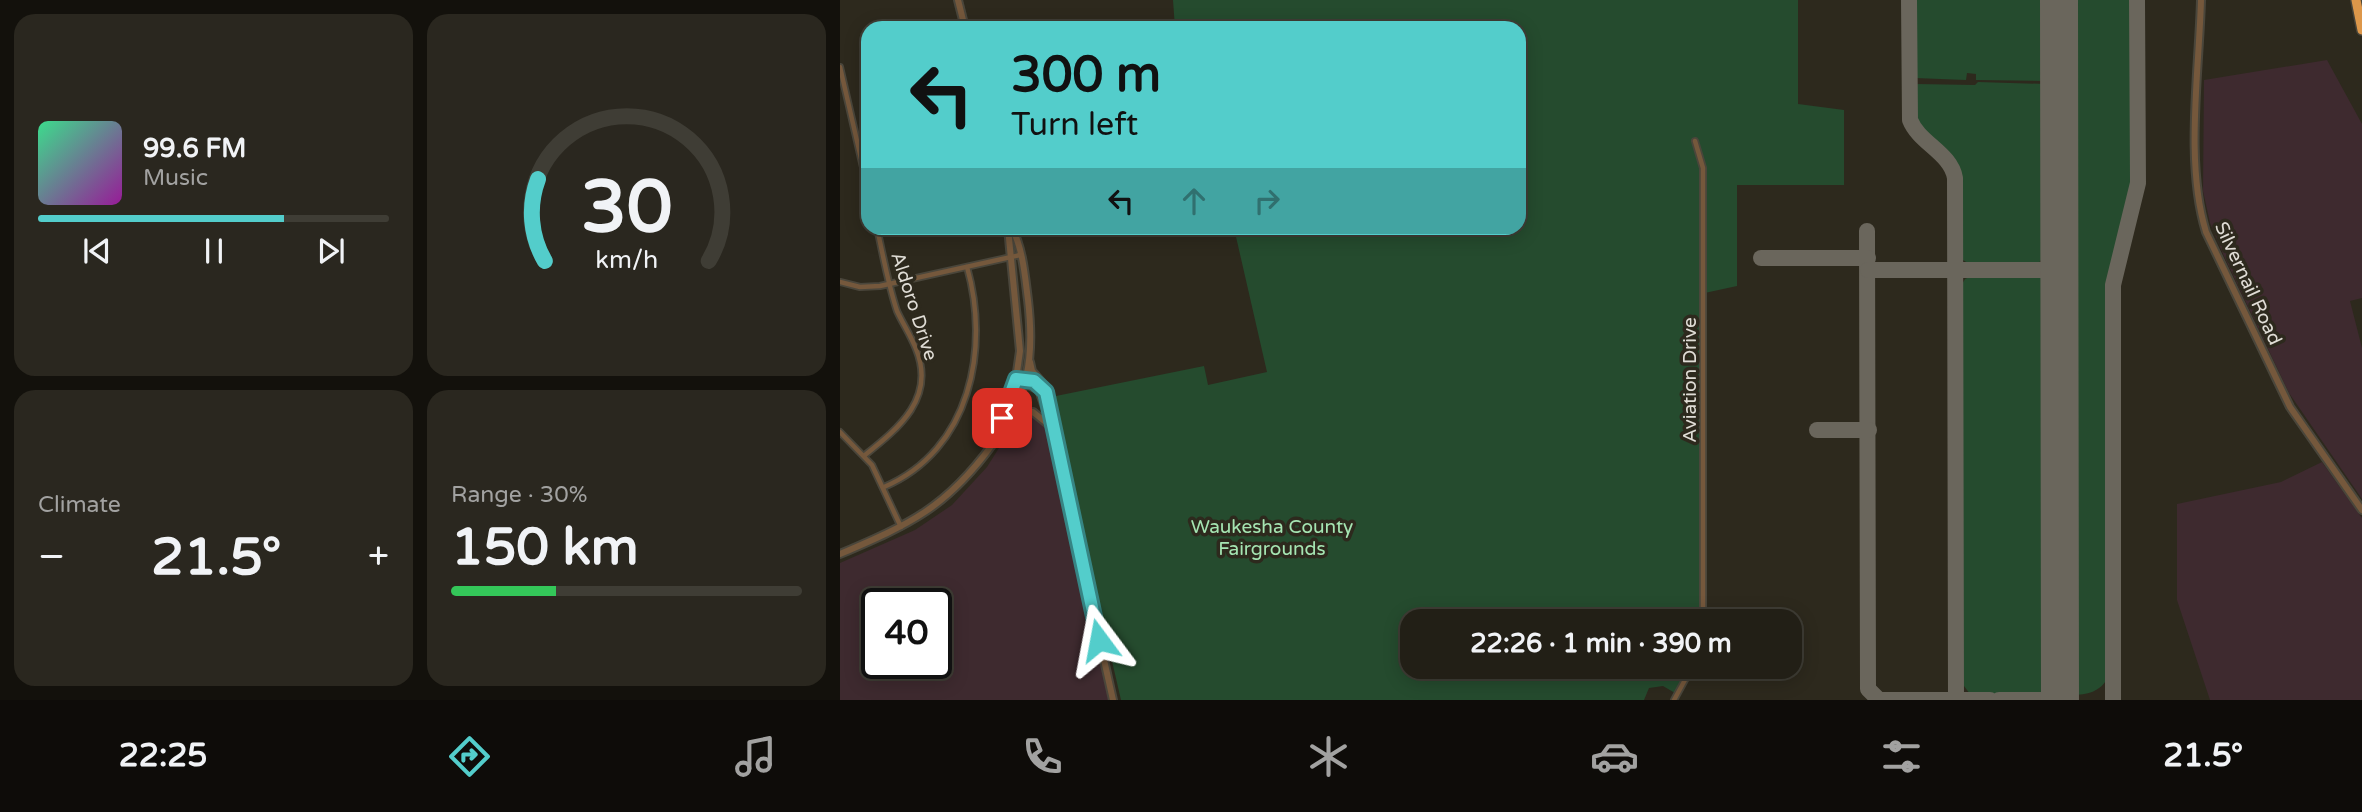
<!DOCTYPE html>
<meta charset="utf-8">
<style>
body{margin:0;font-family:"Varela Round",sans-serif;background:#2a271f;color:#f1f3f6;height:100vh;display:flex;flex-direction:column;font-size:26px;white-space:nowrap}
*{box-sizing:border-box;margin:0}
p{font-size:23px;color:#a2a2a1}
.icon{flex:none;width:38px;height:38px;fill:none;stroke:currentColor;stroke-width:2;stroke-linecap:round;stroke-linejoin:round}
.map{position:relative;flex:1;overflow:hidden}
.side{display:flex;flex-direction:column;gap:14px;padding:14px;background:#13110c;width:840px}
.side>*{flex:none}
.top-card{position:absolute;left:21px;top:21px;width:665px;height:214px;border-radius:21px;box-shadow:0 4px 18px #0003,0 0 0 2px #3f3d35;background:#53cdcb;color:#111;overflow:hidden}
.speed{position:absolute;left:21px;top:588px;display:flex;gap:14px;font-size:35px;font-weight:700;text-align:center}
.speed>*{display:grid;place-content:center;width:91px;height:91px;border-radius:50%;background:#221f16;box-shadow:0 4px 18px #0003,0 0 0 2px #3f3d35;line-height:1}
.speed .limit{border:4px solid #111;border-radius:10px;background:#fff;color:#111}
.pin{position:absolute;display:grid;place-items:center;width:60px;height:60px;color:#fff;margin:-30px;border-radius:14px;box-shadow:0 4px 10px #0006}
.me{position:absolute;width:77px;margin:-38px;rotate:347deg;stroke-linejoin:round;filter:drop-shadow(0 0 5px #0008)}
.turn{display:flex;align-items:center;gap:24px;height:147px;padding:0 35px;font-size:32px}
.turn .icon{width:91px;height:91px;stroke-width:2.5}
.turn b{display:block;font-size:49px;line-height:60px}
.lanes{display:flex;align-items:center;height:66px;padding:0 35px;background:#0003;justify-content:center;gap:35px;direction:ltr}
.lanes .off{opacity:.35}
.big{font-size:52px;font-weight:800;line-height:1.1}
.side .tile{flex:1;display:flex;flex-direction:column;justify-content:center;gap:10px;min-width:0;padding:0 24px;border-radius:21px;background:#2a271f}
.side .dial{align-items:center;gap:0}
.dial svg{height:182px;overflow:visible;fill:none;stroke:#3f3d35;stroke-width:7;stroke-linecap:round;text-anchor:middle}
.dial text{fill:#f1f3f6;stroke:none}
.song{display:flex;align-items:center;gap:21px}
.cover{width:84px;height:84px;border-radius:10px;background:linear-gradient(135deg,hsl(150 70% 55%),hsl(300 70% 35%))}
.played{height:7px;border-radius:4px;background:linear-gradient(90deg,#53cdcb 70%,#3f3d35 70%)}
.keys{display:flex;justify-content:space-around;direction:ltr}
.heat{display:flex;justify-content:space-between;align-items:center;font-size:38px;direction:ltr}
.charge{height:10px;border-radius:5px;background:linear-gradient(90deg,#34c759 30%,#3f3d35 0)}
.side .tiles{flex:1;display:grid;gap:14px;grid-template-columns:repeat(2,1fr)}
.trip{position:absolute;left:560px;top:609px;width:402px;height:70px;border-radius:21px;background:#221f16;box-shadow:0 4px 18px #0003,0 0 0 2px #3f3d35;font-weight:800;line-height:70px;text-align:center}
.dock{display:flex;height:112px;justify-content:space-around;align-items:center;background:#0e0c09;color:#a2a2a1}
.dock .icon{width:49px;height:49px}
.dock .on{color:#53cdcb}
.dock b{font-size:32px;color:#f1f3f6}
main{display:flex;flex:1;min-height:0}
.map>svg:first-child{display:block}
</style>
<main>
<section class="side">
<div class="tiles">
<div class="tile">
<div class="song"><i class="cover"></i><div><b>99.6 FM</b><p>Music</p></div></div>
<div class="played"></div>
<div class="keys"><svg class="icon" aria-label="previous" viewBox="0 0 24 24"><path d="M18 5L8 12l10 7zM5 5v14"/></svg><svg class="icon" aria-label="pause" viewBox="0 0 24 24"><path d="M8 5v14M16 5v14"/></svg><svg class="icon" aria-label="next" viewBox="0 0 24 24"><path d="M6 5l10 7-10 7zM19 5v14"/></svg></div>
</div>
<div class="tile dial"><svg viewBox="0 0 100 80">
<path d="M14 69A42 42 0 1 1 86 69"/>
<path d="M14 69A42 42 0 0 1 11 33" stroke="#53cdcb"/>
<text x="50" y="56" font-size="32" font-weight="700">30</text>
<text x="50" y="72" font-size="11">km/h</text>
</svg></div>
<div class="tile"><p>Climate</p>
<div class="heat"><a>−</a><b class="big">21.5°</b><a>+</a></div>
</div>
<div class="tile"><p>Range · 30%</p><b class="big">150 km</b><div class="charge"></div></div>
</div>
</section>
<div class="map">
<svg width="1522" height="700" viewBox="0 0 1522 700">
<rect width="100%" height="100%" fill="#2d291d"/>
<!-- industrial -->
<g fill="#3e2a2f" fill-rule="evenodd">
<path d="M1487,60L1522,124V298L1510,301L1522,348V499L1449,393L1383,254L1370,223L1363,191L1364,80Z"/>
<path d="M192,414L206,427L269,700H0V563L75,530L112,505L147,467L176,421ZM37,604H96V663H37Z"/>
<path d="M1482,462L1522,518V700H1370L1337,600V504L1441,482Z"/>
</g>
<!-- green -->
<g fill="#254b2e">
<path d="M333,0H958V104L1004,110V185H897V286L860,294V621H572V667H849L835,693L823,686L809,688L804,700H281L211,397L364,366L368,385L427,372L394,228H679V28H335Z"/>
<path d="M1075,0H1206V81L1136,80V74L1127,73L1126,80L1075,78Z"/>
<path d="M1232,0H1292V189L1272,259L1268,288V677C1261,692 1246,695 1233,695Z"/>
<path d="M1138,82L1206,84V253L1198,264L1131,265L1123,260L1119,168L1075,121V84L1135,85Z"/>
<path d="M1134,275H1194L1202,278L1207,287V683L1201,692L1194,695L1130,694L1121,682L1120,288L1125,279Z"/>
</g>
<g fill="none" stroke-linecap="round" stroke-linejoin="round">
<!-- taxiway -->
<g stroke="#6a665c" stroke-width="16">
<path d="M1069,0L1070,120C1079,143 1111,153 1115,178L1116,700"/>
<path d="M1027,231L1028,689L1039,700H1150"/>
<path d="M921,258H1028"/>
<path d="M1028,270H1219"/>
<path d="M977,430H1029"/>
<path d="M1159,700H1220"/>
<path d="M1273,700V285L1298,183L1297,0"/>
</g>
<!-- runway -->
<path stroke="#6a665c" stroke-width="38" d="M1219,0L1220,700"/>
<defs>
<g id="minor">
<path d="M0,67L28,189"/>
<path d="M855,141L863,168V621"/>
<path d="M0,282L20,287L40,286L180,255"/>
<path d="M0,432L32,465L61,527"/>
<path d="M25,455C59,428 96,398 76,349C71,336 63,324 57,311C48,284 43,255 37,228"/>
<path d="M44,487C131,450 150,348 127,267"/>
<path d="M834,700L852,667"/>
</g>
<g id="tertiary">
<path d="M118,0L125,28"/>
<path d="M1361,0C1359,73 1345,163 1366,232L1450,407L1522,510"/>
<path d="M190,362L192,371L205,386L212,419"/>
<path d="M176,379L199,390L212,428L273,700"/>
<path d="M172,418L193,412L208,424"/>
<path d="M154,438L176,379L180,351L168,228"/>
<path d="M0,554C70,524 106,508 152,445C188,396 195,361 188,300C185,277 183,249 172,228"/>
</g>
<path id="motorway" d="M1516,0L1522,30"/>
</defs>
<!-- minor casing -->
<use href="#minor" stroke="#4a463b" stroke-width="8"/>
<!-- tertiary casing -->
<use href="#tertiary" stroke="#4a463b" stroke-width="10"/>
<!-- motorway casing -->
<use href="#motorway" stroke="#4a463b" stroke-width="12"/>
<!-- minor -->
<use href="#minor" stroke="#75583c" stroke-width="4.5"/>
<!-- tertiary -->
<use href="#tertiary" stroke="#75583c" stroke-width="6"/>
<!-- motorway -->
<use href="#motorway" stroke="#dd974a" stroke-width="9"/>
</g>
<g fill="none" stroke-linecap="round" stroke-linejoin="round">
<defs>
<path id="route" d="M162,418L176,379L194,381L206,392L259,640"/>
</defs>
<!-- route casing -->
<use href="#route" stroke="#368584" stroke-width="18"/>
<!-- route -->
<use href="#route" stroke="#53cdcb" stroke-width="12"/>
</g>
<g text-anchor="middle" stroke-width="7" stroke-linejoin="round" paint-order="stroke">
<!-- street labels -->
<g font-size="19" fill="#e0ddd6" stroke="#2d291d">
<text transform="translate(1409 283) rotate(65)" y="7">Silvernail Road</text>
<text transform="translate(75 306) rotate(72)" y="7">Aldoro Drive</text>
<text transform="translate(849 380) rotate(-90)" y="7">Aviation Drive</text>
</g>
<!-- park labels -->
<g font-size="19" fill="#a5e5b2" stroke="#2d291d">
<text x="432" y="533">Waukesha County<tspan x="432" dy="22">Fairgrounds</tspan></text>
</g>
</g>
</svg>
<div class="speed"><div class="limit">40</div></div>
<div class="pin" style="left:162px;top:418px;background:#d93025"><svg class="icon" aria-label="arrive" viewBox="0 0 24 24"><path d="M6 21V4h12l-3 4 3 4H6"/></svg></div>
<svg class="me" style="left:259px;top:640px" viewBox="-20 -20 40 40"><path d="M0-17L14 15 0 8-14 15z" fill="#53cdcb" stroke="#fff" stroke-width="4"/></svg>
<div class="trip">22:26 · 1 min · 390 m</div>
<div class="top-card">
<div class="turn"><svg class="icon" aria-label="left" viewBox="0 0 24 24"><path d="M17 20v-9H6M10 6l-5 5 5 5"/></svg><div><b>300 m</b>Turn left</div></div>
<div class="lanes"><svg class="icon" aria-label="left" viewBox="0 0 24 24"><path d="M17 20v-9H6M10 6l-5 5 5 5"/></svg><svg class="icon off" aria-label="ahead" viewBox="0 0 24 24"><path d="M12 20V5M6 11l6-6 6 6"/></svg><svg class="icon off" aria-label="right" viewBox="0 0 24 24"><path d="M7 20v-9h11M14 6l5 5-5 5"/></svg></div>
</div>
</div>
</main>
<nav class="dock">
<b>22:25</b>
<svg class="icon on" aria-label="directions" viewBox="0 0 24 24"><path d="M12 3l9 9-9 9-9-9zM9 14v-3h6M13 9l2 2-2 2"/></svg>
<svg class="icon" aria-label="music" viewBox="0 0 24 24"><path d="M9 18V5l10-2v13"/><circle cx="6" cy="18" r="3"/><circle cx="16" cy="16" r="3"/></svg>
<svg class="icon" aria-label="phone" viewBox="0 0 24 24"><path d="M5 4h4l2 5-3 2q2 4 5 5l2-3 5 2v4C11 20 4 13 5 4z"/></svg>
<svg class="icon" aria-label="climate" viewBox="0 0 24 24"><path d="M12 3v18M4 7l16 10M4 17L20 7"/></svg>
<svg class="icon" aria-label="car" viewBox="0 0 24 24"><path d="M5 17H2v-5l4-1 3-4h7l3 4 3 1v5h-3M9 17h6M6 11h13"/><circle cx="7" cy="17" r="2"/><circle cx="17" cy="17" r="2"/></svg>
<svg class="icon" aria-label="filters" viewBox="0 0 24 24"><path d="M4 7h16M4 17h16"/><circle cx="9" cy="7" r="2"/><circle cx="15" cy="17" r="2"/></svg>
<b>21.5°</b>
</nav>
